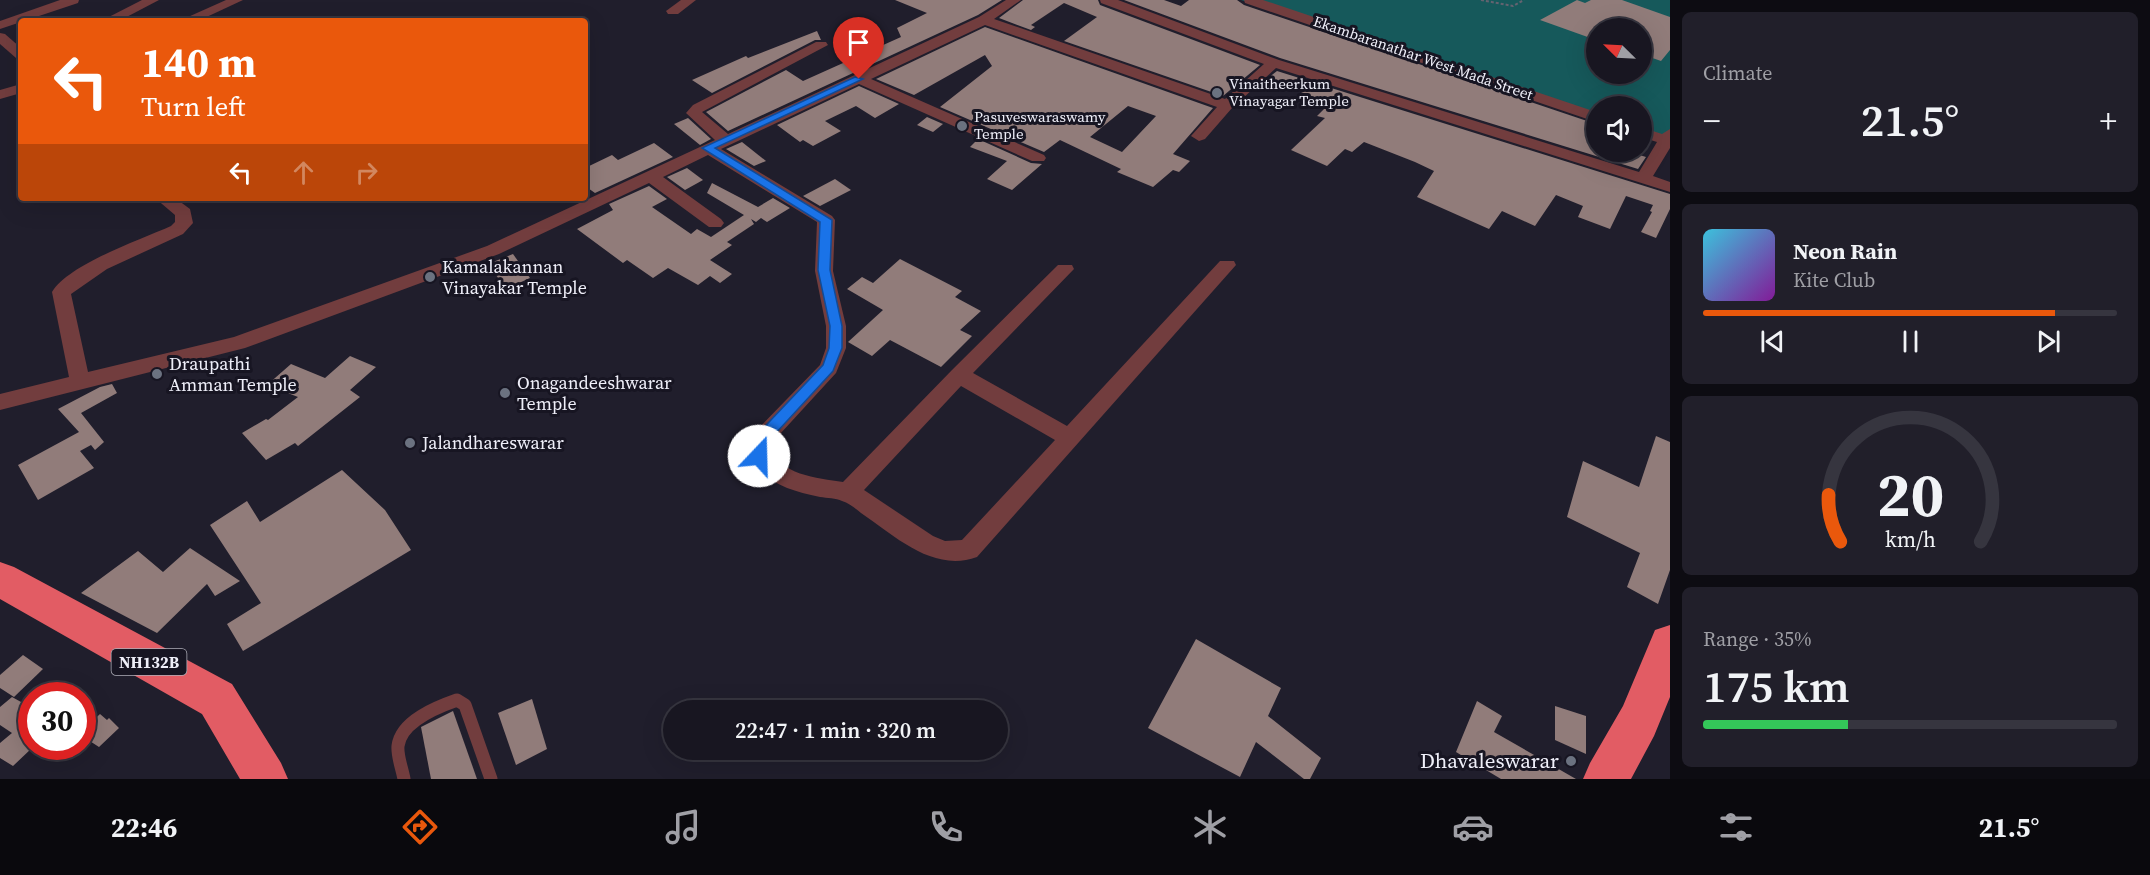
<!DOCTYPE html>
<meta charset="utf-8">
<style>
body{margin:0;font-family:"Source Serif 4",serif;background:#211f2a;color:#f1f3f6;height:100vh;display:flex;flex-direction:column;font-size:22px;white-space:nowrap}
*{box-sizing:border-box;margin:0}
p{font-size:20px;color:#9f9fa5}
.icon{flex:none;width:33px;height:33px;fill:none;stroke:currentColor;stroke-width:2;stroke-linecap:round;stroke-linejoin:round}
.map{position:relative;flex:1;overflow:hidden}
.sheet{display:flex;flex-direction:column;gap:12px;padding:12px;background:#0d0c12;width:480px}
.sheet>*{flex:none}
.banner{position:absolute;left:18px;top:18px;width:570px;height:183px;border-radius:6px;box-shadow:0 6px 24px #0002,0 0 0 2px #36353f;background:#ea580c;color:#fff;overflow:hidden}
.needle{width:39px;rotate:294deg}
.buttons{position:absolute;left:1586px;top:18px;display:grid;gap:12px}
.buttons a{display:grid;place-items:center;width:66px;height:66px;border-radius:50%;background:#181621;box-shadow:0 6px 24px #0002,0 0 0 2px #36353f;font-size:30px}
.speed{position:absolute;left:18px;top:682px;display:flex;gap:12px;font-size:30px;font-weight:700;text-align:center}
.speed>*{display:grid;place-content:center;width:78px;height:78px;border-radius:50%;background:#181621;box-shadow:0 6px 24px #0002,0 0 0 2px #36353f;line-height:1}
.speed .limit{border:9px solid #d22;background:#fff;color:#111}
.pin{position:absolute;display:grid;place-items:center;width:51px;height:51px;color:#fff;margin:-62px -26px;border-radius:50% 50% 50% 0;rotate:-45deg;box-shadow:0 0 6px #0007}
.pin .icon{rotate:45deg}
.me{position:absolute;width:66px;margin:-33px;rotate:21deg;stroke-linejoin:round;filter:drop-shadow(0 0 4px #0008)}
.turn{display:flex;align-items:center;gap:21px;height:126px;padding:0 24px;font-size:27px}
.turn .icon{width:78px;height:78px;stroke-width:2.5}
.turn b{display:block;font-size:42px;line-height:51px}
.lanes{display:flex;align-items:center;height:57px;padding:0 24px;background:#0003;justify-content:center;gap:30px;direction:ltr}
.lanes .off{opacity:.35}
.big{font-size:45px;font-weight:600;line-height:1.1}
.sheet .card{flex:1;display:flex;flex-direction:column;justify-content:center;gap:9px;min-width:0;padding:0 21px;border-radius:9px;background:#211f2a}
.sheet .dial{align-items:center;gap:0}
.dial svg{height:156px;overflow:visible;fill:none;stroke:#36353f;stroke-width:7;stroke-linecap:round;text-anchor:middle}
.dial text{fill:#f1f3f6;stroke:none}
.song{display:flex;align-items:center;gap:18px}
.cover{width:72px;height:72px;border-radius:9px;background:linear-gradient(135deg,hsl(190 70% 55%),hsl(290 70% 35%))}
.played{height:6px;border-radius:3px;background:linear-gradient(90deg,#ea580c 85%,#36353f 85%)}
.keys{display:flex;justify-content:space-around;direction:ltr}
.heat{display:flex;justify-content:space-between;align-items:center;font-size:33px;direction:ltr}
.charge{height:9px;border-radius:4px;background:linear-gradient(90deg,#34c759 35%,#36353f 0)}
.trip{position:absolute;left:663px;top:700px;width:345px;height:60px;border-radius:30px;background:#181621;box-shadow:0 6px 24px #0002,0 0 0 2px #36353f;font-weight:600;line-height:60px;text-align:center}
.tab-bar{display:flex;height:96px;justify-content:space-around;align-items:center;background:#0a090d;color:#9f9fa5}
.tab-bar .icon{width:42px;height:42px}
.tab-bar .selected{color:#ea580c}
.tab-bar b{font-size:27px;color:#f1f3f6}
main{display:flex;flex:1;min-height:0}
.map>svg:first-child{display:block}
</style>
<main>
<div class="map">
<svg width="1670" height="779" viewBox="0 0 1670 779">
<rect width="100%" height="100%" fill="#201e2c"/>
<!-- water -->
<path fill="#16595b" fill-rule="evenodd" d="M1241,0H1670V134L1667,140L1641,132V106H1596V117ZM1596,28H1641V74H1596Z"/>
<!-- building -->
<g fill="#917c7a" fill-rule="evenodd">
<path d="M895,0H1002L978,15L728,131L706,112L786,70L803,81L901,37L897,28L927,13Z"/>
<path d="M1023,0H1098L1100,5L1260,65L1223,96L1064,41L1097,17L1064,3L1031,25L1035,27L1031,30L999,18Z"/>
<path d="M1124,0H1164L1181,6L1189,0H1237L1244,5L1596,124V152H1630L1646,157L1638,169L1280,58Z"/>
<path d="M1577,0L1585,3L1591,0H1622L1670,17V50L1661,61L1641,54V28H1596V40L1540,20Z"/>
<path d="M985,27L1213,108L1173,154L1190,161L1179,172L1173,170L1153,187L1117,172L1121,169L1060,140L1044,152L940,107L992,66L985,55L914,95L876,79ZM1128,106L1156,116L1122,152L1090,137Z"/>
<path d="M817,31L821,40H815L712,93L692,80L746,56L748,58Z"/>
<path d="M1277,71L1670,194V209L1656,238L1641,232L1652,212L1650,211L1653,205L1626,196L1610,229L1578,217L1583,206L1556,195L1535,226L1502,211L1489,229L1417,197L1434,171L1415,162L1364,142L1352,152L1345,149L1327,166L1291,150L1325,118L1317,116L1330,103L1267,79Z"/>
<path d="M859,86L899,104L875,118L856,106L825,121L841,131L813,146L803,140L800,142L777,125Z"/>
<path d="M927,117L943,124L933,132L917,125Z"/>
<path d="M688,118L711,139L700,145L674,124Z"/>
<path d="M978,139L1031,163L1042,164L1012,190L987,179L1007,161L970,147Z"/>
<path d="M742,142L766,161L754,166L726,149Z"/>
<path d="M654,143L673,157L595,193L585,186V168L612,155L618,160Z"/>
<path d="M687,168L703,180L685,190L667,177Z"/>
<path d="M835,179L851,190L820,206L803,196Z"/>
<path d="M712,183L758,207L773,198L790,208L767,222L761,218L756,222L751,219L754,224L727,242L732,245L710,260L732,274L720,283L710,276L698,285L668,268L653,278L627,260L623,263L577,229L613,210L609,204L649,186L667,199L652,207L691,234L697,229L711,237L744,215L707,193Z"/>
<path d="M513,254L530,278L506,289L488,264Z"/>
<path d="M900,259L962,291L955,297L981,311L960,330L972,336L941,367L890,340L872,356L848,342L883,310L847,289L862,277L873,283Z"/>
<path d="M350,356L376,367L350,390L360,397L298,446L295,443L266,460L242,433L266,419L268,420L298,397L267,385L291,364L325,378Z"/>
<path d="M112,384L117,393L81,413L104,442L95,450L91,445L80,451L94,468L38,500L18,465L79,432L58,409L100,387Z"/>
<path d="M1656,436L1670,442V570L1658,604L1627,587L1640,553L1567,517L1583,461L1639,487Z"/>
<path d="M342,470L385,510L411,550L243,651L227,624L261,603L210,525L247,501L260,522Z"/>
<path d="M190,548L240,581L215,596L207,584L157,633L81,593L138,551L163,572Z"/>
<path d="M1196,639L1281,688L1268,716L1321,758L1310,779H1304L1256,742L1240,777L1148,728Z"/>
<path d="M23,655L43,669L14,697L0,688V675Z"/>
<path d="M12,697L32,708V748L13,766L0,758V743L12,733L0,725V707Z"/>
<path d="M532,699L547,749L516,765L498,713Z"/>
<path d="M1477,701L1502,716L1494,732L1576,779H1501L1456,752Z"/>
<path d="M1555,706L1586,716V754L1555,740Z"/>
<path d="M453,711L477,779H431L421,727Z"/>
<path d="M100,714L107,720L109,718L119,728L99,747L82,736V731Z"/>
</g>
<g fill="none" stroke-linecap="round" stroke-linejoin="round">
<!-- path -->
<path stroke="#646370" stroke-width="2" stroke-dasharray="3 2" stroke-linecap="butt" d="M1481,0L1513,6L1524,0"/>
<!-- lane -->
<path stroke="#723d3e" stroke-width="13" d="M404,779C402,768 397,756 398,746C401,721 437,707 457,700L465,705L491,779"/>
<!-- street -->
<g fill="#723d3e" fill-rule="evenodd">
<path d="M60,0H79L78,3L0,29V21Z"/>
<path d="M142,0H159L119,21H101Z"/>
<path d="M226,0H243L198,21H179Z"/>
<path d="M681,0H696L678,14H668L666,11Z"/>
<path d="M1006,0H1021L994,19L1225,99L1264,64L1101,3L1100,0H1118L1279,60L1639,172L1657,142L1641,137V127L1662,134L1670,129V148L1653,176L1670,182V192L1276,68L1232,108L1205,139L1199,141L1191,136L1217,107L985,25L871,79L1044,155L1046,158L1044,161H1032L859,84L721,149L832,216L835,220L833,271L846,326V348L836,373L769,446C779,475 817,478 843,482L952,370L1058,265H1072L1074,269L973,373L1067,426L1220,261H1234L1236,265L977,557C933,573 895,536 861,513C856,509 849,503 842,501C836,498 827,498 820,497C784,489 758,481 746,444L749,438L820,365L826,348V326L815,271L817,222L708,155L663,177L721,219L724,223L721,227H709L649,183L499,254L245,348L0,410V394L69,377L52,292C69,264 140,240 171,226L175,222V215L155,198H175L190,209L193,223L183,234L107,269L71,294L88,372L234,337L487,246L715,140L686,113L693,105L816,42H826L828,45L702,112L728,134L979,17ZM961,386L1055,440L962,540L945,541L933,536L864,490Z"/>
<path d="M1244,0H1263L1596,112V122L1245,3Z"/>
<path d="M0,33L5,34L21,48V59L16,58L0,44Z"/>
<path d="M21,84V93L0,99V90Z"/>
</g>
<!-- highway -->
<g fill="#e25c64" fill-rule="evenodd">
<path d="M0,562L14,567L232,684L281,763L288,779H240L202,714L0,599Z"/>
<path d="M1670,625V697L1654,736L1631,779H1583L1590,763L1623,706L1655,630Z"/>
</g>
</g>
<!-- route -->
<path fill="#1a73e8" stroke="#114b97" stroke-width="1.5" d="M855,77L863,79L715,148L832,220L830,270L842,326V348L833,371L764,446L766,456L764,461H754C751,454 749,446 752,440L823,365L829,348L830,326L818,270L820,222L702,148Z"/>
<!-- markers -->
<g fill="#6b7280" stroke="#171522" stroke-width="2">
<circle cx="1217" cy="93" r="6"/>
<circle cx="962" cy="126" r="6"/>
<circle cx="430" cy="277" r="6"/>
<circle cx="157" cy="374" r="6"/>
<circle cx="505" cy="393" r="6"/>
<circle cx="410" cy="443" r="6"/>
<circle cx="1571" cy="761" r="6"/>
</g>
<g text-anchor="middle" stroke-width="6" stroke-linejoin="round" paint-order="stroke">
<!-- far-street labels -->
<g font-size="15" fill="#efeff9" stroke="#171522">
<text transform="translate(1423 58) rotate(19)" y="5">Ekambaranathar West Mada Street</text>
</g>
<!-- far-poi labels -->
<g font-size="15" fill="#efeff9" stroke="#171522" text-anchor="start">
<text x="1229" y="89">Vinaitheerkum<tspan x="1229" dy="17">Vinayagar Temple</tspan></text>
<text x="974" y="122">Pasuveswaraswamy<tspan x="974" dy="17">Temple</tspan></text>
</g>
<!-- shield labels -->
<rect fill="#171522" stroke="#aeaeb8" stroke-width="1.5" x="111.5" y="649" width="75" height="26" rx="4.5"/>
<g font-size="16" font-weight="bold" fill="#efeff9">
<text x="149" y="668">NH132B</text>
</g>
<!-- poi labels -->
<g font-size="18" fill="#efeff9" stroke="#171522" text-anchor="start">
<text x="442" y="273">Kamalakannan<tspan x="442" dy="21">Vinayakar Temple</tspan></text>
<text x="169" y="370">Draupathi<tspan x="169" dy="21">Amman Temple</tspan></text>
<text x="517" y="389">Onagandeeshwarar<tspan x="517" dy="21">Temple</tspan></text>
<text x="422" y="449">Jalandhareswarar</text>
</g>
<!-- near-poi labels -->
<g font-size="21" fill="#efeff9" stroke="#171522" text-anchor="end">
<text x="1559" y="768">Dhavaleswarar</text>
</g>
</g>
</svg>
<div class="buttons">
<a><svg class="needle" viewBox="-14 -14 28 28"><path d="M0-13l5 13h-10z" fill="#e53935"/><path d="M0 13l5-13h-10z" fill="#9f9fa5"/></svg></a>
<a><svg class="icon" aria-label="sound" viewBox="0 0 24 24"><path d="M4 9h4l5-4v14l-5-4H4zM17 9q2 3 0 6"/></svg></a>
</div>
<div class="speed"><div class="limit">30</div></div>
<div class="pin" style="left:859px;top:79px;background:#d93025"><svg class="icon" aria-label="arrive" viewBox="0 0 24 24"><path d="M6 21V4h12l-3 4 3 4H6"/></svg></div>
<svg class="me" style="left:759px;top:456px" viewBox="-20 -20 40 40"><circle r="19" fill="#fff"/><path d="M0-13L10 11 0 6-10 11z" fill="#1a73e8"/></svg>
<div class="trip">22:47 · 1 min · 320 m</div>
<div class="banner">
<div class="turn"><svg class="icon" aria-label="left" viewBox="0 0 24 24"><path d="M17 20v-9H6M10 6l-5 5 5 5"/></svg><div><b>140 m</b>Turn left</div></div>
<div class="lanes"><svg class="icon" aria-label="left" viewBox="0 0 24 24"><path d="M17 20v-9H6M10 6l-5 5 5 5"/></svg><svg class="icon off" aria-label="ahead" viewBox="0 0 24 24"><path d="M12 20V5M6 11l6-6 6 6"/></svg><svg class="icon off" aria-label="right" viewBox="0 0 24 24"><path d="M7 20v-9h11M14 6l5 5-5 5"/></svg></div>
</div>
</div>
<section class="sheet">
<div class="card"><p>Climate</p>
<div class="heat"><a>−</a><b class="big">21.5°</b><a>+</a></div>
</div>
<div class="card">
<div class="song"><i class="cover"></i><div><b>Neon Rain</b><p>Kite Club</p></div></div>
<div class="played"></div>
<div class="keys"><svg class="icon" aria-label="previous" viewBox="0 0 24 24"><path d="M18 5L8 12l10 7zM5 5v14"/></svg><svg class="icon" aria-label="pause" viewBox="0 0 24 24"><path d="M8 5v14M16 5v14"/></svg><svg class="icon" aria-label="next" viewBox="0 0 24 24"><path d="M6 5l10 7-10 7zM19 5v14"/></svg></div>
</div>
<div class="card dial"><svg viewBox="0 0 100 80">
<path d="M14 69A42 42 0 1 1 86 69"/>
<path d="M14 69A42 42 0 0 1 8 45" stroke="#ea580c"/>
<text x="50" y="56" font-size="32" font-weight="700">20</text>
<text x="50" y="72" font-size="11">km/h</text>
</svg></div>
<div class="card"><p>Range · 35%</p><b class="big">175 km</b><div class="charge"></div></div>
</section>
</main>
<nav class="tab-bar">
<b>22:46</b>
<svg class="icon selected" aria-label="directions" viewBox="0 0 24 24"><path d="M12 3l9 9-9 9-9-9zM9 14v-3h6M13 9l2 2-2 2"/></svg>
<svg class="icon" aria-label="music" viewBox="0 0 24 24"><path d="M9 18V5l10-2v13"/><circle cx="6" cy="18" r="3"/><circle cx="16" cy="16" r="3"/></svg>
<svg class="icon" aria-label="phone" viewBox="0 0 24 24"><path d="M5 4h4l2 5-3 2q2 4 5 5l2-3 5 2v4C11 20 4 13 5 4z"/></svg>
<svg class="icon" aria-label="climate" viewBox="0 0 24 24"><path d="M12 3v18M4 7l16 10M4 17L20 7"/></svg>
<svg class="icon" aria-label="car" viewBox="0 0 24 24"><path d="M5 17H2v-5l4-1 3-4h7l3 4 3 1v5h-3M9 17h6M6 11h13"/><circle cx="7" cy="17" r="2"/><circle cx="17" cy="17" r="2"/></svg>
<svg class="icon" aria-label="filters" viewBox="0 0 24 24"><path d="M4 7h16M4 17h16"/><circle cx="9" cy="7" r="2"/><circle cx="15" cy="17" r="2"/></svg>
<b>21.5°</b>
</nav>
